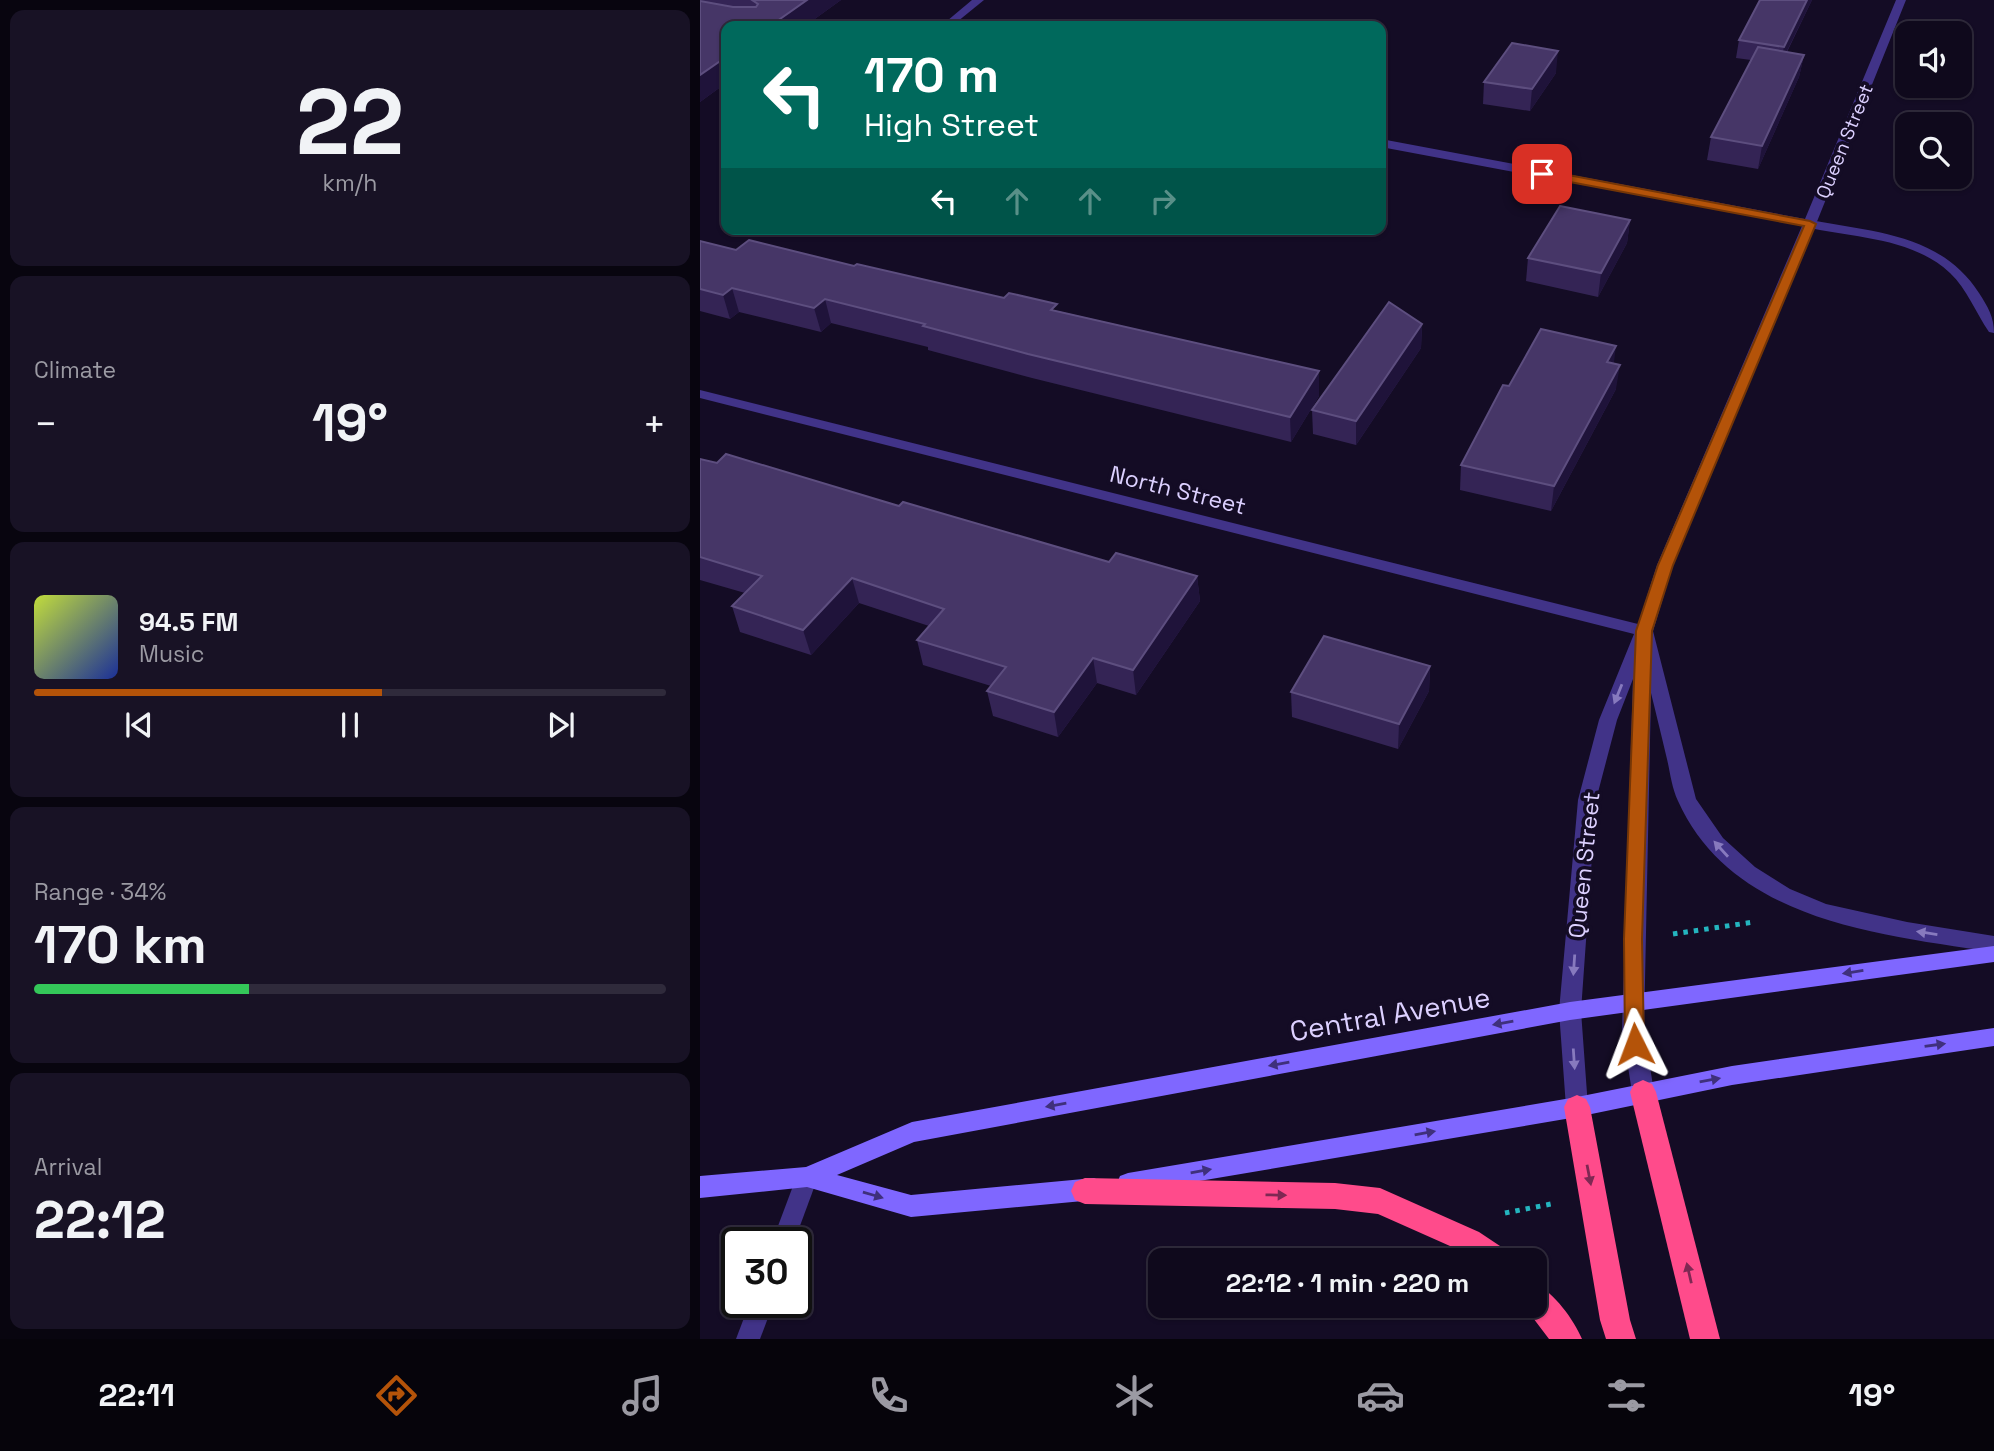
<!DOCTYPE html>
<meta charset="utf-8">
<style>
body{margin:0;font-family:"Space Grotesk",sans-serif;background:#181225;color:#f1f3f6;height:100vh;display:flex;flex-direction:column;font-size:26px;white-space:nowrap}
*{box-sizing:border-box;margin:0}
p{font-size:23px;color:#9b9aa3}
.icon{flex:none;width:38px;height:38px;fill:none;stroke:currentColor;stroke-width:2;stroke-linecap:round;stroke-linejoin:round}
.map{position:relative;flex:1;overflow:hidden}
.sheet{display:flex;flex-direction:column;gap:10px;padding:10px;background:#08050f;width:700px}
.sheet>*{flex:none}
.guide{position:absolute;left:21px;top:21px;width:665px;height:214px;border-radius:14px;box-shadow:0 2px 5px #0004,0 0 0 2px #2f2a3b;background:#00695c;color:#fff;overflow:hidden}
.buttons{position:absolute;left:1195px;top:21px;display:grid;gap:14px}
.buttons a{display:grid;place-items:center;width:77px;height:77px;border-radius:14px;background:#0f091c;box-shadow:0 2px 5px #0004,0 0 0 2px #2f2a3b;font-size:35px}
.speed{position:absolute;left:21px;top:1227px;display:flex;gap:14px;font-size:35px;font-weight:700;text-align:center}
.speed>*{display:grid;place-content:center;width:91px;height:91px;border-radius:50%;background:#0f091c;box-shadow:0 2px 5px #0004,0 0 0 2px #2f2a3b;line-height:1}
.speed .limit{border:4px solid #111;border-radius:10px;background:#fff;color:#111}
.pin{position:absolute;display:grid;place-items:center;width:60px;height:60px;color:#fff;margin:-30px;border-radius:14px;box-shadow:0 4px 10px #0006}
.me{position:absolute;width:77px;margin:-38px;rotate:357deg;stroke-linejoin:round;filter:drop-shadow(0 0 5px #0008)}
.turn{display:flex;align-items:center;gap:24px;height:147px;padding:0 28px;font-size:32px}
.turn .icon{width:91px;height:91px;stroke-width:2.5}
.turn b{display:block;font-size:49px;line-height:60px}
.lanes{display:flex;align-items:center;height:66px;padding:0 28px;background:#0003;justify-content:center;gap:35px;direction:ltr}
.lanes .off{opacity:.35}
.big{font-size:52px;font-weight:700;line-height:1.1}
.sheet .card{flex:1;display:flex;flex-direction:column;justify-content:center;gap:10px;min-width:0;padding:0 24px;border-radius:14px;background:#181225}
.sheet .dial{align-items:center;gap:0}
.dial b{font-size:91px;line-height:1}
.song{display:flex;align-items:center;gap:21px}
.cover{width:84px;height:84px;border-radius:10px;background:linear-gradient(135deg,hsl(70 70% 55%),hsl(230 70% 35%))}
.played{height:7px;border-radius:4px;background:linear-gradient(90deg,#b45309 55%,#2f2a3b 55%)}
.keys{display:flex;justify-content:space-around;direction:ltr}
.heat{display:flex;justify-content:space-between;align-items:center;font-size:38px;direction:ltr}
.charge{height:10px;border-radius:5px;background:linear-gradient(90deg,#34c759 34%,#2f2a3b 0)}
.trip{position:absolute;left:448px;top:1248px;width:399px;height:70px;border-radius:14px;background:#0f091c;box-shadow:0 2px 5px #0004,0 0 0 2px #2f2a3b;font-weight:700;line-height:70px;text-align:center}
.tabs{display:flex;height:112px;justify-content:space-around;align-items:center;background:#06040b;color:#9b9aa3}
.tabs .icon{width:49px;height:49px}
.tabs .selected{color:#b45309}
.tabs b{font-size:32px;color:#f1f3f6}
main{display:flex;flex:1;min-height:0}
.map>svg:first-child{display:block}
</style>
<main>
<section class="sheet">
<div class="card dial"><b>22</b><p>km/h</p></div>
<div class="card"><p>Climate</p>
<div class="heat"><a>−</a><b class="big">19°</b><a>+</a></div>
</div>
<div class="card">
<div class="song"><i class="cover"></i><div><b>94.5 FM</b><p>Music</p></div></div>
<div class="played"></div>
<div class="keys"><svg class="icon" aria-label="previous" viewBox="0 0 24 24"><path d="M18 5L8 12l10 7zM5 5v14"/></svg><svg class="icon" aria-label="pause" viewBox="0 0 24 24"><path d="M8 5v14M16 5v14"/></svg><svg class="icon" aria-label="next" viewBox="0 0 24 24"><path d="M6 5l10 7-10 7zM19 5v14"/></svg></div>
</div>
<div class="card"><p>Range · 34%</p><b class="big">170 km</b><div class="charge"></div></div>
<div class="card"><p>Arrival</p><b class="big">22:12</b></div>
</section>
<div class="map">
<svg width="1294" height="1339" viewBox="0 0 1294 1339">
<rect width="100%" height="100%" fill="#140c25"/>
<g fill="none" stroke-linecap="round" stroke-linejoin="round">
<!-- path -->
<g stroke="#24b5bf" stroke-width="5" stroke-dasharray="4.5 6" stroke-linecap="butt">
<path d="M973,934L1054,922"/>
<path d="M805,1213L851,1204"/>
</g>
<!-- lane -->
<g fill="#413388" fill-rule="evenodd">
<path d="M272,0H284L252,26H241Z"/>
<path d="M1110,220C1174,232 1241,234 1279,293C1288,307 1294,317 1294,333L1289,332C1276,313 1267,289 1250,273C1212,237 1153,238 1105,227V221Z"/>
</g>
<!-- street -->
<g fill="#413388" fill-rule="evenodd">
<path d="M1196,0H1206L1116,224L973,565L953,631L996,799L1023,838L1055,867L1090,889L1126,904L1207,922L1294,936V952C1180,935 1032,921 978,801C971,786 970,770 966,755C961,734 956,713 951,693L944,1029L954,1092L951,1099L943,1102L935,1099L932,1092L922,1029L933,679L917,720L896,800L881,1011L888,1107L885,1114L877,1117L869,1114L866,1107L859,1011L878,800L899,720L934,634L0,398V390L938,624L957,565L1102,226L681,147V139L1105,219Z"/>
<path d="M107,1167L115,1170L118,1177L94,1242H72L99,1170Z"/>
<path d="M50,1302H74L60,1339H36Z"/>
</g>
<!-- secondary -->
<g fill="#7f67ff" fill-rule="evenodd">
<path d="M1294,946V962L870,1020L214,1142L137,1175L211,1195L394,1178L402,1182L405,1189L402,1196L394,1200L211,1217L107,1187L0,1198V1176L106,1167L212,1122L870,1002Z"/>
<path d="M1294,1028V1046L1032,1085L877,1117L428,1193L420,1190L417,1183L420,1176L428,1173L877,1097L1032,1066Z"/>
</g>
<!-- highway -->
<g fill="#ff4b8b" fill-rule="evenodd">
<path d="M943,1080L952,1084L956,1092L1020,1339H990L930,1092L934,1084Z"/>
<path d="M877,1095L886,1099L890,1107L930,1320L936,1339H906L900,1320L864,1107L868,1099Z"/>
<path d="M385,1178L635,1183L680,1188L779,1232L806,1250L810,1260H773L759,1250L678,1214L635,1209L385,1204L375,1200L371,1191L375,1182Z"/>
<path d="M835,1284C854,1292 874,1320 882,1339H849L824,1306H835Z"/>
</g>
</g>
<!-- wall -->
<g fill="#342455">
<path d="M0,0H141L105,26H26V83L0,102Z"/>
<path d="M1060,0H1112L1087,52L1104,55L1099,77L1058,169L1007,160L1011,137L1051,60L1036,58L1039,40Z"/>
<path d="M856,73L830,111L783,104L784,82Z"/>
<path d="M930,220L927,243L898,297L826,281L828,258Z"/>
<path d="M0,241L36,250L154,266L358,311L619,371V396L591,442L332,378L228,350V347L131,323L121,332L39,312L30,319L0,311Z"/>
<path d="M722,324L721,348L656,445L613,434L612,410Z"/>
<path d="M914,364L916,389L851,511L760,490L761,465L809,386Z"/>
<path d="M0,459L199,506L409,562L497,576L500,601L436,695L397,683L358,737L293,716L287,691L291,686L223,665L217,640L229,626L159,603L111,655L40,632L32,606L45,593L0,580Z"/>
<path d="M730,666L729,691L698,749L592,717L591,692Z"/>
</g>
<!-- shaded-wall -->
<g fill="#1f133a">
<path d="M107,0H141L105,26H70Z"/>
<path d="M1107,0H1112L1080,65L1084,47Z"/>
<path d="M858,51L856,73L830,111L832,89Z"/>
<path d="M1104,55L1099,77L1058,169L1062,146Z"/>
<path d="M26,57V83L0,102V75Z"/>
<path d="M930,220L927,243L898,297L901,273Z"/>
<path d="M32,288L39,312L30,319L23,295Z"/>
<path d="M125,299L131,323L121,332L114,308Z"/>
<path d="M722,324L721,348L656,445V421Z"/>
<path d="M916,346L913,370L907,362Z"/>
<path d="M920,365L916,389L851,511L854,486Z"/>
<path d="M619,371V396L591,442L590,417Z"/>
<path d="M497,576L500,601L436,695L433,670Z"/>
<path d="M152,578L159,603L111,655L103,630Z"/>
<path d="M393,658L397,683L358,737L354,712Z"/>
<path d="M730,666L729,691L698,749L699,724Z"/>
</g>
<!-- building -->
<g fill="#463667" stroke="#5d4e7f" stroke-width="2">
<path d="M52,0H107L70,26H26V57L0,75V1L33,7H56L58,4Z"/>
<path d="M1060,0H1107L1084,47L1039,40Z"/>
<path d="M812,43L858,51L832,89L784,82Z"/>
<path d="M1058,47L1104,55L1062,146L1011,137Z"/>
<path d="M860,206L930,220L901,273L828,258Z"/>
<path d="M49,240L154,266L157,264L304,298L309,293L357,304L351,310L619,371L590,417L328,354L223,326L225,324L125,299L114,308L32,288L23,295L0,289V241L36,250Z"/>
<path d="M689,302L722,324L656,421L612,410Z"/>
<path d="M841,329L916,346L907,362L920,365L854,486L761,465L803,385L809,386Z"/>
<path d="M26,454L199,506L203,502L409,562L416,553L497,576L433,670L393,658L354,712L287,691L306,667L217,640L244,609L152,578L103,630L32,606L62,576L0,557V459L17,463Z"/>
<path d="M624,636L730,666L699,724L591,692Z"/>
</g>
<!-- one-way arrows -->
<defs><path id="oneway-solid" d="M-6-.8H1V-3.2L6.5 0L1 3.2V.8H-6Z" transform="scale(1.75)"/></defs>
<g fill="#877abe">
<use href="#oneway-solid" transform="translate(918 694) rotate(112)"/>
<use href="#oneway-solid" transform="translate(1021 849) rotate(-132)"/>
<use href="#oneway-solid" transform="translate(1227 933) rotate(-171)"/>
<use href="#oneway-solid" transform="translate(874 965) rotate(94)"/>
<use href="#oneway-solid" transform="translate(874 1059) rotate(86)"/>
</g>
<g fill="#3f307c">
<use href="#oneway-solid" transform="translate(1153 972) rotate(171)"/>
<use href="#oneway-solid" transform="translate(803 1023) rotate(170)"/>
<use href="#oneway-solid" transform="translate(1235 1045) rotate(-8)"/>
<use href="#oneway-solid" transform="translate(579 1064) rotate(170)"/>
<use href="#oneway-solid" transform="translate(1010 1080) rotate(-10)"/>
<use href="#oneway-solid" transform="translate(356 1105) rotate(170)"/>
<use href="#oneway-solid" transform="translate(725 1133) rotate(-10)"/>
<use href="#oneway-solid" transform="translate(501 1171) rotate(-10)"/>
<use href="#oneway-solid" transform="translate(173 1195) rotate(16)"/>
</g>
<g fill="#7e2853">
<use href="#oneway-solid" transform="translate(889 1175) rotate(79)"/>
<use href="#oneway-solid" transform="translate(576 1195) rotate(1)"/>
<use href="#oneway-solid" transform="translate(989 1273) rotate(-103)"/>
</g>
<!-- route -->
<path fill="#b45309" stroke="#753606" stroke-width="2" d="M842,170L1110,221L1116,224L973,565L952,631L942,939L944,1044L942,1050L935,1053L928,1050L925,1044L924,939L936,631L958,565L1104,226L838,176L836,174Z"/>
<g text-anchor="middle" stroke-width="7" stroke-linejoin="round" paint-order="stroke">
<!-- far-street labels -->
<g font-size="19" fill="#dcd0ff" stroke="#140c25">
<text transform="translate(1144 141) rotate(-68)" y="7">Queen Street</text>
</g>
<!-- street labels -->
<g font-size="23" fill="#dcd0ff" stroke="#140c25">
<text transform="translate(478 490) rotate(14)" y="8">North Street</text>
<text transform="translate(884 865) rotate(-84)" y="8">Queen Street</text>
</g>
<!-- near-street labels -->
<g font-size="28" fill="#dcd0ff" stroke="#140c25">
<text transform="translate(690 1014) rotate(-10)" y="10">Central Avenue</text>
</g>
</g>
</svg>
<div class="buttons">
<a><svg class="icon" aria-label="sound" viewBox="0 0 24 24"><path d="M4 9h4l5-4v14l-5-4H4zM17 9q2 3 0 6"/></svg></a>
<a><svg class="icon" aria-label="search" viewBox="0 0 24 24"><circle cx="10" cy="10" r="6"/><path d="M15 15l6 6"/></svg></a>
</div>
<div class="speed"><div class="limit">30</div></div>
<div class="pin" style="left:842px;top:174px;background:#d93025"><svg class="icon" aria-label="arrive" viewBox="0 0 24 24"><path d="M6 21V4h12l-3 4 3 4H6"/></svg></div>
<svg class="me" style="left:935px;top:1044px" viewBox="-20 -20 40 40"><path d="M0-17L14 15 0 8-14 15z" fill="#b45309" stroke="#fff" stroke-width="4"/></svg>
<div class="trip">22:12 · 1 min · 220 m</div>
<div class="guide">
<div class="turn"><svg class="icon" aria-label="left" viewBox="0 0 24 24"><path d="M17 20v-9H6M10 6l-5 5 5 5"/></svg><div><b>170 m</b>High Street</div></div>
<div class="lanes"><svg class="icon" aria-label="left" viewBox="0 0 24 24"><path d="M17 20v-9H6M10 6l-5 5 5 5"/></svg><svg class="icon off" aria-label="ahead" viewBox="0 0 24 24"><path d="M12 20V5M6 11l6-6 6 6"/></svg><svg class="icon off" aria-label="ahead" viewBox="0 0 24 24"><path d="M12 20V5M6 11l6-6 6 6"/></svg><svg class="icon off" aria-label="right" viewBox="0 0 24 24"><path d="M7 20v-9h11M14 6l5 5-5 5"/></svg></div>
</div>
</div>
</main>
<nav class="tabs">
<b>22:11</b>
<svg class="icon selected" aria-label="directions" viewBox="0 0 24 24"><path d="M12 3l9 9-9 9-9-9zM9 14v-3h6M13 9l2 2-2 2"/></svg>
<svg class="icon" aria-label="music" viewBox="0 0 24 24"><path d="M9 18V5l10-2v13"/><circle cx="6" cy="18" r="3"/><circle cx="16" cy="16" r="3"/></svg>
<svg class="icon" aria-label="phone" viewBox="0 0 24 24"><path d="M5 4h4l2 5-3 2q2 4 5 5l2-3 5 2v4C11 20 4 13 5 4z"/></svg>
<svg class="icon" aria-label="climate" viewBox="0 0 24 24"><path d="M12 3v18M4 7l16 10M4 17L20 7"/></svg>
<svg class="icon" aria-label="car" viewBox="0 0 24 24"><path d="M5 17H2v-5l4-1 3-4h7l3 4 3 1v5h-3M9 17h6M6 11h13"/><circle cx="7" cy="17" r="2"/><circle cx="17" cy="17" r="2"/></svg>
<svg class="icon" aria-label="filters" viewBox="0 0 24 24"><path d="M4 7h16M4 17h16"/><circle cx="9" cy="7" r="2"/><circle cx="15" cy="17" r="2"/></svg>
<b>19°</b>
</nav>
